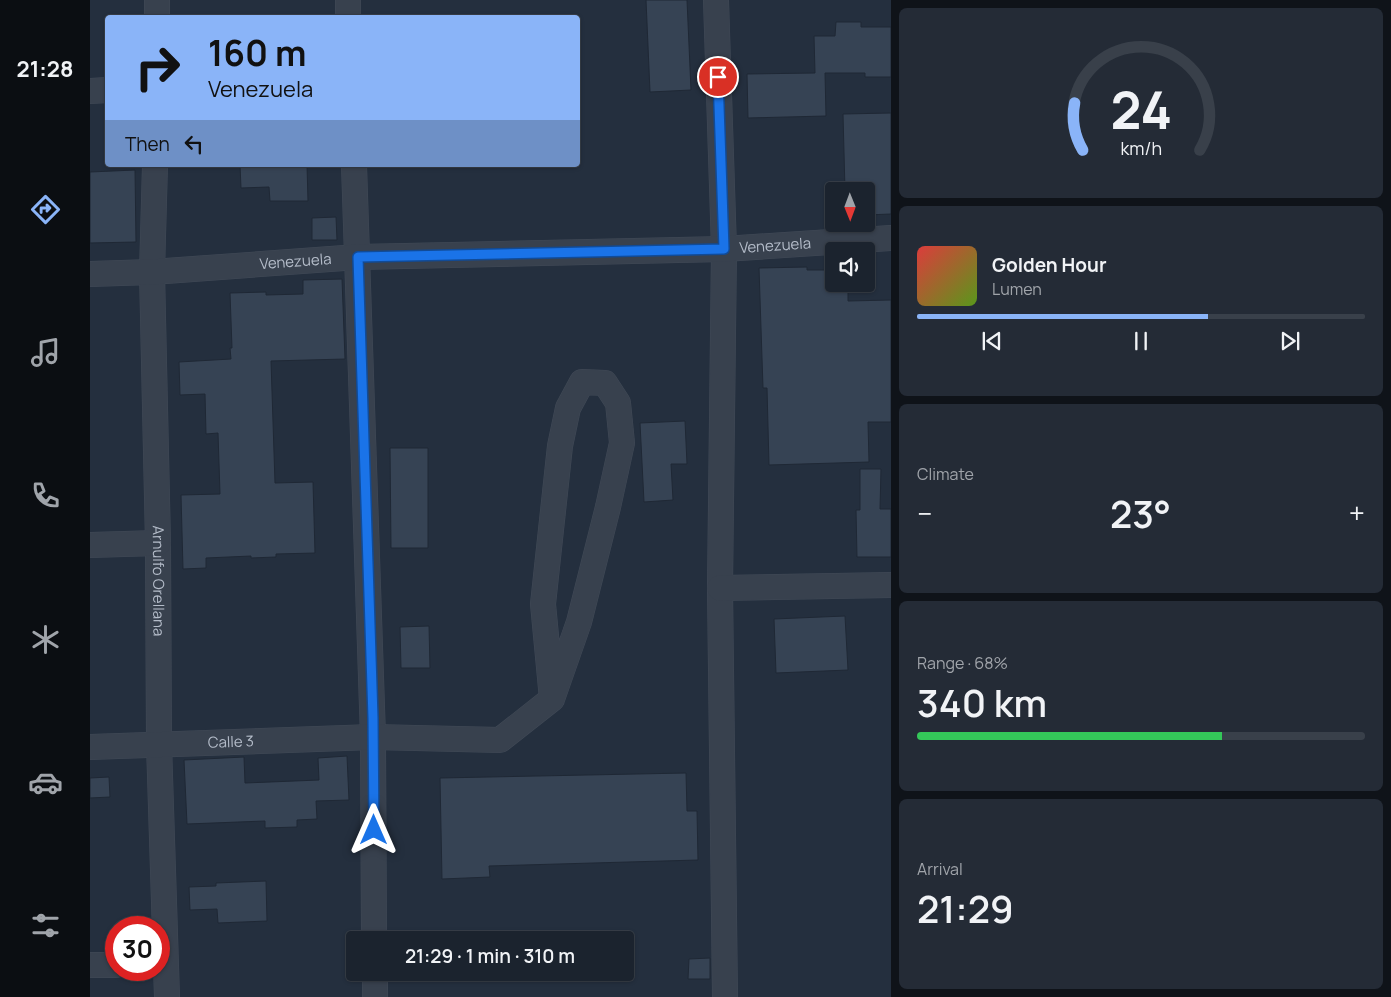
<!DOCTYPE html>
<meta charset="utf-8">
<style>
body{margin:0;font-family:Manrope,sans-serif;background:#242b36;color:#f1f3f6;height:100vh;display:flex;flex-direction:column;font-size:19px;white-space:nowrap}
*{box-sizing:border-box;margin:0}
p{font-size:16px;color:#a0a4aa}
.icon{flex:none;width:28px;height:28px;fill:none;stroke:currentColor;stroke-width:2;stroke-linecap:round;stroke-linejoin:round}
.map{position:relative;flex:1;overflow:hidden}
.details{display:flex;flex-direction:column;gap:8px;padding:8px;background:#0f1319;width:500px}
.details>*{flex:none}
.banner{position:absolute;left:15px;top:15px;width:475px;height:152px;border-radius:5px;box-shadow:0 1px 4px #0004,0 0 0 1px #39404a;background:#8ab4f8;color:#111;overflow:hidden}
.needle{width:32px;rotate:179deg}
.controls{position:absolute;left:735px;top:182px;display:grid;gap:10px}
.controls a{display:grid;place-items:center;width:50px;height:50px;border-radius:5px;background:#1b232e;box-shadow:0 1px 4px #0004,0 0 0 1px #39404a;font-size:25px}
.speed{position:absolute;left:15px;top:916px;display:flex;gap:10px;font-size:25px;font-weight:700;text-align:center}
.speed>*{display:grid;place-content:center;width:65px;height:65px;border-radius:50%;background:#1b232e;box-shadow:0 1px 4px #0004,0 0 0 1px #39404a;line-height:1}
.speed .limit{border:8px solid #d22;background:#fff;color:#111}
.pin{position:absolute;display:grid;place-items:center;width:42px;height:42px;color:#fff;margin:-21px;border:2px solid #fff;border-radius:50%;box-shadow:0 1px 5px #0007}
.me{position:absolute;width:55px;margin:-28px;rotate:0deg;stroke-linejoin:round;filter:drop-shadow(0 0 4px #0008)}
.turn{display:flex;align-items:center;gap:18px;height:105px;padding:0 20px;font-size:22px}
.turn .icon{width:65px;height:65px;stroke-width:2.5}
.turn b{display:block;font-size:35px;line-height:42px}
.then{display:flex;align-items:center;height:48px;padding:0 20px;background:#0003;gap:10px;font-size:19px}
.big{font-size:38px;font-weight:600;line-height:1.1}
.details .tile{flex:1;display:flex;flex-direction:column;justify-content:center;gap:8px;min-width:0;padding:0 18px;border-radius:8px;background:#242b36}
.details .dial{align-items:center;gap:0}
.dial svg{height:130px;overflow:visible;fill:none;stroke:#39404a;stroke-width:7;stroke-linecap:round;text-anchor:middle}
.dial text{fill:#f1f3f6;stroke:none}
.song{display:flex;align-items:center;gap:15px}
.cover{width:60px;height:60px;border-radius:8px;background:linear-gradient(135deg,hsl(0 70% 55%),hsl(90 70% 35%))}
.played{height:5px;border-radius:2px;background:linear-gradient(90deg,#8ab4f8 65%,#39404a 65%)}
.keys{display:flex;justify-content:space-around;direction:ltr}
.heat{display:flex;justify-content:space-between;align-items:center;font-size:28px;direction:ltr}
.charge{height:8px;border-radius:4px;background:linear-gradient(90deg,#34c759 68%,#39404a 0)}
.trip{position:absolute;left:256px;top:931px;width:288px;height:50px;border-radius:5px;background:#1b232e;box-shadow:0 1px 4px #0004,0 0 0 1px #39404a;font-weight:600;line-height:50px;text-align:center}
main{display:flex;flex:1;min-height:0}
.tabs{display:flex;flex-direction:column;width:90px;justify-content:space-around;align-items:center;background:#0b0e12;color:#a0a4aa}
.tabs .icon{width:35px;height:35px}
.tabs .on{color:#8ab4f8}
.tabs b{font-size:22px;color:#f1f3f6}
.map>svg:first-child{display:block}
</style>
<main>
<nav class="tabs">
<b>21:28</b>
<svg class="icon on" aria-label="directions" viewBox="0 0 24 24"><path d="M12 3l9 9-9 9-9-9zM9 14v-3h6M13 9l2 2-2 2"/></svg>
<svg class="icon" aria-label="music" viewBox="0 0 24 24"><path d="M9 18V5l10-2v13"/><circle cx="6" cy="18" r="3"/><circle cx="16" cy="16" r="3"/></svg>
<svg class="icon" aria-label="phone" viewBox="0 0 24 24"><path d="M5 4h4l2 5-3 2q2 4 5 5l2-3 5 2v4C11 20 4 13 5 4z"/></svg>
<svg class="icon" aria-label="climate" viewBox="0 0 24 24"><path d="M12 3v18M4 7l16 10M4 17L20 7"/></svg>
<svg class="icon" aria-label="car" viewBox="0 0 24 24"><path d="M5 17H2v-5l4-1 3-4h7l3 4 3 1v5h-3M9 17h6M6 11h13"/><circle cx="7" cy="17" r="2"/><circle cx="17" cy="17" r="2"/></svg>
<svg class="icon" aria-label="filters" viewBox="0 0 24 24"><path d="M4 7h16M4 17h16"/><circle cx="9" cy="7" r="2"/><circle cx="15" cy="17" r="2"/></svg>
</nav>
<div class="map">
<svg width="801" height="997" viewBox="0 0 801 997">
<rect width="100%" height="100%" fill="#242f3e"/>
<!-- building -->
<g fill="#364354" stroke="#1f2835">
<path d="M556,0H597L601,90L560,92Z"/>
<path d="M746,22H771V27H801V77H775V73H735L736,116L658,118L657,74L725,73L724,36H745Z"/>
<path d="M801,113V214L776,215V191H755L753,114Z"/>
<path d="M150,165H217L218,201H180L179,187L151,188Z"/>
<path d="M45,170L46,242L0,243V172Z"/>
<path d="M246,217L247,240H222V218Z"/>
<path d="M717,267V270H744V284H758V301L801,300V422H778L779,462L679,465L677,388H673L669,268Z"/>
<path d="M252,279L255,359L181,361L185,483L223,482L225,553L186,554V557L161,558V556L116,558V568L93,569L91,495L130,494L128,433L116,434L115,394L90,395L89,362L141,359L140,348H142L140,293L176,292V295L213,294V280Z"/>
<path d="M595,421L597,464H581L583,500L554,502L550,423Z"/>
<path d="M300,448H338V548H301Z"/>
<path d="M770,469H791L790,509H801V557H767L766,510H770Z"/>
<path d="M755,616L758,670L686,673L684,619Z"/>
<path d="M339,626L340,668H311L310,627Z"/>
<path d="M257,756L259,800L226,801L227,819L207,820V827L175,828V821L97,824L94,760L154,757L155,783L229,780L228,758Z"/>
<path d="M596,773L597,811H607L608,860L399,866L400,877L352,879L350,778Z"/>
<path d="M19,777L20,797L0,798V778Z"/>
<path d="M176,881L177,921L128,923L127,909L100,910L99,887L126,886V883Z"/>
<path d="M620,958V979H598L599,959Z"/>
</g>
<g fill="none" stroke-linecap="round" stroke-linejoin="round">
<defs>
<g id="minor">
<path d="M67,0V18"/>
<path d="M258,0V18"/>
<path d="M626,0L634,249L630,588L635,997"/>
<path d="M0,91L18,90"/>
<path id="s1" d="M65,165L62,272L68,543L69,744L77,997"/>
<path d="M264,165L283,737L284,940"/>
<path id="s2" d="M0,274L62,272L268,257L634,249L801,238"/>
<path d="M0,545L68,543"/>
<path d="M630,588L801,585"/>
<path id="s3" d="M0,747L283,737L410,740L462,699L489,622L518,507L532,443L528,403L515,383L492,382L478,408L470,446L453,604L462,699"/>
<path d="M0,965H26"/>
<path d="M285,972V997"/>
</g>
</defs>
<!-- minor casing -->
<use href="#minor" stroke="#414a57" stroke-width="26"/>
<!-- minor -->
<use href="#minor" stroke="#38414e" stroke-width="25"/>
</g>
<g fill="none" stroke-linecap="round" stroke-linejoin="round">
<defs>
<path id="route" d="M284,830L283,718L268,257L634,249L628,77"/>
</defs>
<!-- route casing -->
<use href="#route" stroke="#114b97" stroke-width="12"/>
<!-- route -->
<use href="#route" stroke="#1a73e8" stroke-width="9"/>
</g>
<g text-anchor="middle" stroke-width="5" stroke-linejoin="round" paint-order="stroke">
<!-- street labels -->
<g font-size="15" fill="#b4bcc9" stroke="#1d2633">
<text dy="5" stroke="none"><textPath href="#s2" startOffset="686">Venezuela</textPath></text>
<text dy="5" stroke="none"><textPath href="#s2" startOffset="206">Venezuela</textPath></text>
<text dy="5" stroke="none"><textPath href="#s1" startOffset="416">Arnulfo Orellana</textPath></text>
<text dy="5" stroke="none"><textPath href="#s3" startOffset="141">Calle 3</textPath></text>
</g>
</g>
</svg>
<div class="controls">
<a><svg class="needle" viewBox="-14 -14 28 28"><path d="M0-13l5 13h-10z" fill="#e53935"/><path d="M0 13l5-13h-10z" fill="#a0a4aa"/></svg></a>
<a><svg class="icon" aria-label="sound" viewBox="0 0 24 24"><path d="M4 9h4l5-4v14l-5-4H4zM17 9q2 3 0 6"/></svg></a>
</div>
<div class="speed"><div class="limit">30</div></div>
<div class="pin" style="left:628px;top:77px;background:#d93025"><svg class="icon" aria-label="arrive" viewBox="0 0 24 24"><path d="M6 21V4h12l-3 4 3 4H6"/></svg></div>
<svg class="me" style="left:284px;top:830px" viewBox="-20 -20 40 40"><path d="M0-17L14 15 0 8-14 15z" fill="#1a73e8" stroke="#fff" stroke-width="4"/></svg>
<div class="trip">21:29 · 1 min · 310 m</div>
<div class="banner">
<div class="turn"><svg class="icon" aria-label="right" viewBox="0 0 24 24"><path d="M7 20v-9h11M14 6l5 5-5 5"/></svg><div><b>160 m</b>Venezuela</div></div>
<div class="then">Then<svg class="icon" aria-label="left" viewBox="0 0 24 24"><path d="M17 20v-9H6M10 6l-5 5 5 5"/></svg></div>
</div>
</div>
<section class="details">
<div class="tile dial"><svg viewBox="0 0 100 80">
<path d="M14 69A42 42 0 1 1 86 69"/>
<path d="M14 69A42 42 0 0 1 9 40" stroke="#8ab4f8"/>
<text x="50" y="56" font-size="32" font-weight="700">24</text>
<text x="50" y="72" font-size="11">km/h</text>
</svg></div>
<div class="tile">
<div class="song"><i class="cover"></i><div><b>Golden Hour</b><p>Lumen</p></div></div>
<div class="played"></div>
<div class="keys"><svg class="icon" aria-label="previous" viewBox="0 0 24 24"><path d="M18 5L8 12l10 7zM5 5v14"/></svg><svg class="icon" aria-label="pause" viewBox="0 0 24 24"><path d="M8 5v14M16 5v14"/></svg><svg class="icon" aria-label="next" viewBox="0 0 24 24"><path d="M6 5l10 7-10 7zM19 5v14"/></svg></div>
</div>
<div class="tile"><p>Climate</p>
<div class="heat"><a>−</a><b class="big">23°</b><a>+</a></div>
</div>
<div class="tile"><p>Range · 68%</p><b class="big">340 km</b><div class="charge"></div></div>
<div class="tile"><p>Arrival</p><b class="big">21:29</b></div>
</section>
</main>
